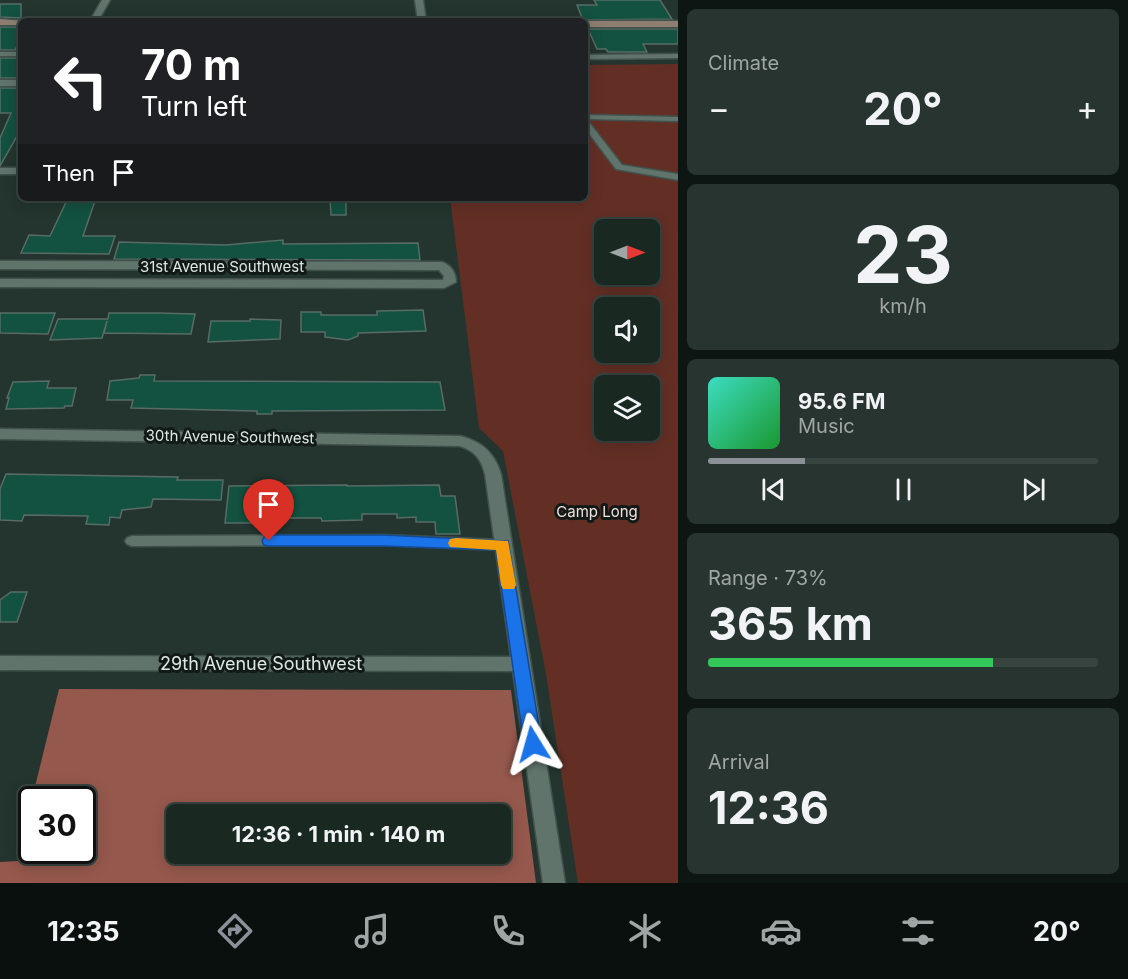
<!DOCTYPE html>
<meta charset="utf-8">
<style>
body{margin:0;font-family:Inter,sans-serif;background:#27342f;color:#f1f3f6;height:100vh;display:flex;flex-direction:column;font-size:22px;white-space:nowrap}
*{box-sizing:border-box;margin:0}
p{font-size:20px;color:#9fa6a5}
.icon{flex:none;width:33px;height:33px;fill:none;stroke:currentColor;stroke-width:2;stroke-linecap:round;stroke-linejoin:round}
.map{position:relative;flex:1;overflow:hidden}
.details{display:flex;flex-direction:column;gap:9px;padding:9px;background:#0e1613;width:450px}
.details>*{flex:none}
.guide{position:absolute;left:18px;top:18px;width:570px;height:183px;border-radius:9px;box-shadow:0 3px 15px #0003,0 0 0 2px #384440;background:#202124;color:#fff;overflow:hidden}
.needle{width:39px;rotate:90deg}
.fabs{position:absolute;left:594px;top:219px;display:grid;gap:12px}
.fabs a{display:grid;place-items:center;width:66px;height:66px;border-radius:9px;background:#1a2822;box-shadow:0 3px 15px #0003,0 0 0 2px #384440;font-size:30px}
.speed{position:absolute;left:18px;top:786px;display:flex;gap:12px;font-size:30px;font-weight:700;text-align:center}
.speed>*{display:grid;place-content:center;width:78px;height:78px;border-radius:50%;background:#1a2822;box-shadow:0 3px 15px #0003,0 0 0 2px #384440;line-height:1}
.speed .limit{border:3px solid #111;border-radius:9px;background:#fff;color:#111}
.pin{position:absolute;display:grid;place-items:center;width:51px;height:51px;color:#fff;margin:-62px -26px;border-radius:50% 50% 50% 0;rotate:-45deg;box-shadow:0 0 6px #0007}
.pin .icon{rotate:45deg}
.me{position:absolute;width:66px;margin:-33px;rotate:352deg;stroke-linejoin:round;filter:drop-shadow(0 0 4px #0008)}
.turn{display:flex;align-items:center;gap:21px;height:126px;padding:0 24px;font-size:27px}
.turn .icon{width:78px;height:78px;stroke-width:2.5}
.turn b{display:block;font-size:42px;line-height:51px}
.then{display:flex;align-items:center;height:57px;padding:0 24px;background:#0003;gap:12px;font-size:22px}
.big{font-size:45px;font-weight:700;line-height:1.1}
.details .tile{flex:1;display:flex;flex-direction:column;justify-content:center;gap:9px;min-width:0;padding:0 21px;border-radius:9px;background:#27342f}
.details .dial{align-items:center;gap:0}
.dial b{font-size:78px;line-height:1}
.song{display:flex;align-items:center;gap:18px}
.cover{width:72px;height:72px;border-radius:9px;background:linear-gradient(135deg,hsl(170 70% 55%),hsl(130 70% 35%))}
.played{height:6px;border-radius:3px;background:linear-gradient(90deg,#8c9099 25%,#384440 25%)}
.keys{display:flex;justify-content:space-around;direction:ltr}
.heat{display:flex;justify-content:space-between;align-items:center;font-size:33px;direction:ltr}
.charge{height:9px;border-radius:4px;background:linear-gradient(90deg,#34c759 73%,#384440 0)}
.trip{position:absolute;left:166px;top:804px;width:345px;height:60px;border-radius:9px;background:#1a2822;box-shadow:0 3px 15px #0003,0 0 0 2px #384440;font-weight:700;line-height:60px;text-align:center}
.menu{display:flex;height:96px;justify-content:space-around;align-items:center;background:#0a100e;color:#9fa6a5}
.menu .icon{width:42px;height:42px}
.menu .active{color:#8c9099}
.menu b{font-size:27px;color:#f1f3f6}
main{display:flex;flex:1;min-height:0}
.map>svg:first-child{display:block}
</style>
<main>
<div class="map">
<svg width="678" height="883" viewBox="0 0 678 883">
<rect width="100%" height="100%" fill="#23352e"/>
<!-- green -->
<path fill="#632f25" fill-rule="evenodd" d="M678,64V883H578L546,674L503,451L479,428L450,198H585V65ZM604,230H650V274H604ZM604,308H650V352H604ZM604,386H650V430H604Z"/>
<!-- forest -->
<path fill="#95584c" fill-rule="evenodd" d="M59,689L511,690L536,883H0V862L18,861L31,803L32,850H82V800L32,799ZM177,814H501V854H177Z"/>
<!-- building -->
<g fill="#135140" stroke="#586c65" stroke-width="1.5">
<path d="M594,0H660L672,19L583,20L577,5H597Z"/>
<path d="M0,4H21V18L0,17Z"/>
<path d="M0,27H21V38L15,50H0Z"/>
<path d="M588,29H678V44H643L647,52H608L606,49H597Z"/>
<rect x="0" y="58" width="21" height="20"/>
<path d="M0,88H21V129L0,166V138L11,113H0Z"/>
<path d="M68,198H96L83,236H115L109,254L21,253L29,235L50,236Z"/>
<path d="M330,200H346V215H331Z"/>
<path d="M283,240V244L418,243L420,260L114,259L119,242L226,245Z"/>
<path d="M423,310L426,331L358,333V336L348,340L325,337V332H301V312H321V315H377V311Z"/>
<path d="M0,313H55L48,334L0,333Z"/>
<path d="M109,313H157L195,314L191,334L104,333L107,321L102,338L50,340L58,319H108Z"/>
<path d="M250,319L281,320L280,339L208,342L211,321H250Z"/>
<path d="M140,375H155L154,381L440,382L445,410L272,411V414H257V411L131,408L133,400H107L110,381L139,378Z"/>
<path d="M49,381L47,388H76L72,406H65L64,408L6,409L9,398H7L13,382Z"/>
<path d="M6,474L178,477L177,480H223L221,500L153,499L151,507L122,510L120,518L110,517L109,525L86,524L88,516L24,515L22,521L0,520V489Z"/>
<path d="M347,485V486L439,485L441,496H455L460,534H436L435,522H416V517L397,518V514H362V520L322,521L321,518H265V523H225L229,486Z"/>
<path d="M11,592H27L17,622H0V600Z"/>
</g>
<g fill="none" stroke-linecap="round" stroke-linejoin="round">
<defs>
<g id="lane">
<rect x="0" y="52" width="21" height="4"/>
<path d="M678,54V58L585,59V55Z"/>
<path d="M585,115L678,117V121L585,119Z"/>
<path d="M585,121H588L622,165L678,174V180L616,169L585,128Z"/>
<path d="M383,535L502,540L507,542L509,545L507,548L502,550L383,545L132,546L127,544L125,541L127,538L132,536Z"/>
</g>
<g id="street">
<path d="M102,0H110L98,21H90Z"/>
<path d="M415,0H423L426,21H418Z"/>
<rect x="0" y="80" width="21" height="6"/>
<rect x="0" y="168" width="21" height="6"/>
<path d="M0,261L442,262C451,265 456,273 456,282L444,288L0,287V279L443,280L444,276L439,270L0,269Z"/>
<path d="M0,429L460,436C482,442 494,452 501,474L565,883H543L513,671L0,670V656L511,657L485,474C481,459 475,451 460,446L0,439Z"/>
</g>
<g id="secondary">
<path d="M0,19L24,21H21V25H0Z"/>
<rect x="585" y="21" width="93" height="6"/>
</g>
</defs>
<!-- lane casing -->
<use href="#lane" stroke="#41514c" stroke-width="3"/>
<!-- street casing -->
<use href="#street" stroke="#41514c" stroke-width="3"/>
<!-- secondary casing -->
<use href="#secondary" stroke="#41514c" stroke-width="3"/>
<!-- lane -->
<use href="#lane" fill="#60746c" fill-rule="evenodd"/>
<!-- street -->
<use href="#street" fill="#60746c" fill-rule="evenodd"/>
<!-- secondary -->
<use href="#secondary" fill="#8e7d71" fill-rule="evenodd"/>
</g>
<!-- route -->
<path fill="#1a73e8" stroke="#114b97" stroke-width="1.5" d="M269,535H383L508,541L542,744L539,750L533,752L527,750L524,744L496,550L383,546H269L264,545L262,541L264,537Z"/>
<!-- slow -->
<path fill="#f59e0b" d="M456,538L508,541L516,585L514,589H503L501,585L496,550L450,547L448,543L450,539Z"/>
<g text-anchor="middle" stroke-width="6" stroke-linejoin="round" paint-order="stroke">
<!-- street labels -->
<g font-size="15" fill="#dce7e3" stroke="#121a17">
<text x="222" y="272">31st Avenue Southwest</text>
<text transform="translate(230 437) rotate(1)" y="5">30th Avenue Southwest</text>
</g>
<!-- park labels -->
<g font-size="15" fill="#f3dfdb" stroke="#121a17">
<text x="597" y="517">Camp Long</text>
</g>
<!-- near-street labels -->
<g font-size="18" fill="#dce7e3" stroke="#121a17">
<text x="261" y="670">29th Avenue Southwest</text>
</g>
</g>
</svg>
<div class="fabs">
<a><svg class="needle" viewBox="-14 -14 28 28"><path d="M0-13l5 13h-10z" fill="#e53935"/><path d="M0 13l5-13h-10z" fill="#9fa6a5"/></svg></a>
<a><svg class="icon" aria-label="sound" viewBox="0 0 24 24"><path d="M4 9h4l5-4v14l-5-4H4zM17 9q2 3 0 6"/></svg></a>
<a><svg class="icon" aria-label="layers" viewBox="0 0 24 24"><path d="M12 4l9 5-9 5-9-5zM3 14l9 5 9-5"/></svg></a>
</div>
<div class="speed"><div class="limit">30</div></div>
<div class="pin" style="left:269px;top:541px;background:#d93025"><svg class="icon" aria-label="arrive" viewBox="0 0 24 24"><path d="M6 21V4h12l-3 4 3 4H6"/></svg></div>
<svg class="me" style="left:533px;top:744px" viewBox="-20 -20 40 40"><path d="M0-17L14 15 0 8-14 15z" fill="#1a73e8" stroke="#fff" stroke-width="4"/></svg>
<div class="trip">12:36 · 1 min · 140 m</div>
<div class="guide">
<div class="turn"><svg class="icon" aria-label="left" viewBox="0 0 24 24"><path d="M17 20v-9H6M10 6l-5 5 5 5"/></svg><div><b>70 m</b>Turn left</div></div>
<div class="then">Then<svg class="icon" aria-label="arrive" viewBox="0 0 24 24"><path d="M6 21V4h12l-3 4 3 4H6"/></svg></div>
</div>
</div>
<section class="details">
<div class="tile"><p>Climate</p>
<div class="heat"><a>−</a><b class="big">20°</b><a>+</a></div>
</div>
<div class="tile dial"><b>23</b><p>km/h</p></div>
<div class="tile">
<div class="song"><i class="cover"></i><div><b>95.6 FM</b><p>Music</p></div></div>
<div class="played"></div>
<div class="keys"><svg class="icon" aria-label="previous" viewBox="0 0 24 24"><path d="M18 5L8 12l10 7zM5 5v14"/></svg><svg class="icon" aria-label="pause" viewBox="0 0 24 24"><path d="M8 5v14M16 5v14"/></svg><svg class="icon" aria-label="next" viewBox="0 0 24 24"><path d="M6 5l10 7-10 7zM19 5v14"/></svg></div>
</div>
<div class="tile"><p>Range · 73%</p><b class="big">365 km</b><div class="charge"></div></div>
<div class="tile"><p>Arrival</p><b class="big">12:36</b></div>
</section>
</main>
<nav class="menu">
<b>12:35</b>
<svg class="icon active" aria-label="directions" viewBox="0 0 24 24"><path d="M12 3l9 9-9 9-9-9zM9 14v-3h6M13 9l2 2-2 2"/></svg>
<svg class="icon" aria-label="music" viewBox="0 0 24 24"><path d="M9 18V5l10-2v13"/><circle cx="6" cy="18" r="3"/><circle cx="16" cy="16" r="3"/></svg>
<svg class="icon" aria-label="phone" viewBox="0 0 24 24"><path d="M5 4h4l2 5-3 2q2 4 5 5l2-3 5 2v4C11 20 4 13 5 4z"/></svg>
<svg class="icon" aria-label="climate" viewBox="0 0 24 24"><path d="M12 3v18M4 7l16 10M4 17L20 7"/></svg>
<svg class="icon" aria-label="car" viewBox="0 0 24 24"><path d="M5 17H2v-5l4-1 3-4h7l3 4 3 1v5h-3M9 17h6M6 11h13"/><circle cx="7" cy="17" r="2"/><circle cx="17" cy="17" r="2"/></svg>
<svg class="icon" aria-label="filters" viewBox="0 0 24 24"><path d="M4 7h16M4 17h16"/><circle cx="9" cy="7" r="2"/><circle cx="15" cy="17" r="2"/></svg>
<b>20°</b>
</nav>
